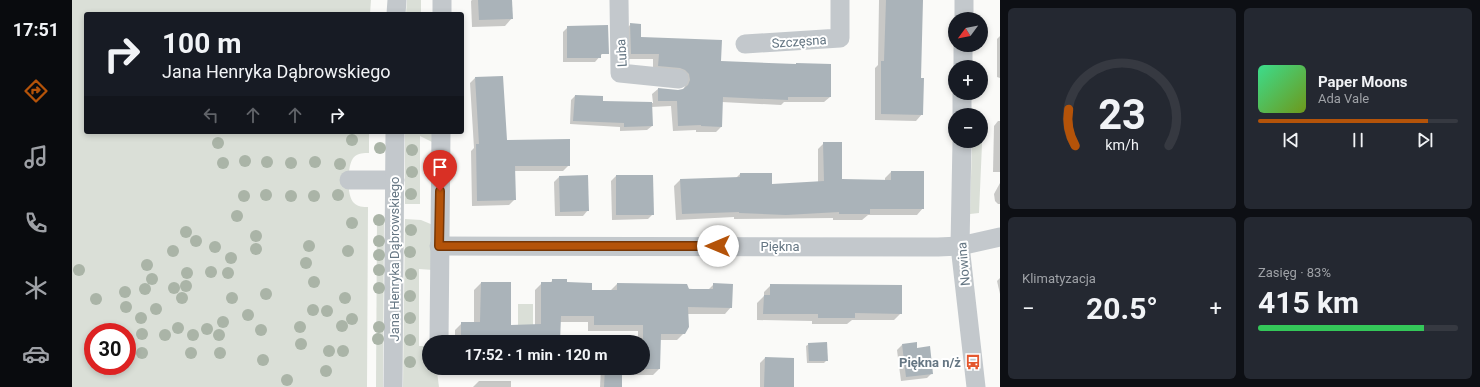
<!DOCTYPE html>
<html lang="pl">
<meta charset="utf-8">
<style>
body{margin:0;font-family:Roboto,sans-serif;background:#242831;color:#f1f3f6;height:100vh;display:flex;flex-direction:column;font-size:15px;white-space:nowrap}
*{box-sizing:border-box;margin:0}
p{font-size:13px;color:#9ea1a6}
.icon{flex:none;width:22px;height:22px;fill:none;stroke:currentColor;stroke-width:2;stroke-linecap:round;stroke-linejoin:round}
.map{position:relative;flex:1;overflow:hidden}
.sheet{display:flex;flex-direction:column;gap:8px;padding:8px;background:#0d0f14;width:480px}
.sheet>*{flex:none}
.hud{position:absolute;left:12px;top:12px;width:380px;height:122px;border-radius:4px;box-shadow:0 2px 6px #0003;background:#171b24;color:#f1f3f6;overflow:hidden}
.needle{width:26px;rotate:238deg}
.controls{position:absolute;left:876px;top:12px;display:grid;gap:8px}
.controls a{display:grid;place-items:center;width:40px;height:40px;border-radius:50%;background:#171b24;box-shadow:0 2px 6px #0003;font-size:20px}
.speed{position:absolute;left:12px;top:323px;display:flex;gap:8px;font-size:20px;font-weight:700;text-align:center}
.speed>*{display:grid;place-content:center;width:52px;height:52px;border-radius:50%;background:#171b24;box-shadow:0 2px 6px #0003;line-height:1}
.speed .limit{border:6px solid #d22;background:#fff;color:#111}
.pin{position:absolute;display:grid;place-items:center;width:34px;height:34px;color:#fff;margin:-41px -17px;border-radius:50% 50% 50% 0;rotate:-45deg;box-shadow:0 0 4px #0007}
.pin .icon{rotate:45deg}
.me{position:absolute;width:44px;margin:-22px;rotate:270deg;stroke-linejoin:round;filter:drop-shadow(0 0 3px #0008)}
.turn{display:flex;align-items:center;gap:14px;height:84px;padding:0 12px;font-size:18px}
.turn .icon{width:52px;height:52px;stroke-width:2.5}
.turn b{display:block;font-size:28px;line-height:34px}
.lanes{display:flex;align-items:center;height:38px;padding:0 12px;background:#0003;justify-content:center;gap:20px;direction:ltr}
.lanes .off{opacity:.35}
.big{font-size:30px;font-weight:700;line-height:1.1}
.sheet .widget{flex:1;display:flex;flex-direction:column;justify-content:center;gap:6px;min-width:0;padding:0 14px;border-radius:6px;background:#242831}
.sheet .dial{align-items:center;gap:0}
.dial svg{height:104px;overflow:visible;fill:none;stroke:#363941;stroke-width:7;stroke-linecap:round;text-anchor:middle}
.dial text{fill:#f1f3f6;stroke:none}
.song{display:flex;align-items:center;gap:12px}
.cover{width:48px;height:48px;border-radius:6px;background:linear-gradient(135deg,hsl(150 70% 55%),hsl(80 70% 35%))}
.played{height:4px;border-radius:2px;background:linear-gradient(90deg,#b45309 85%,#363941 85%)}
.keys{display:flex;justify-content:space-around;direction:ltr}
.heat{display:flex;justify-content:space-between;align-items:center;font-size:22px;direction:ltr}
.charge{height:6px;border-radius:3px;background:linear-gradient(90deg,#34c759 83%,#363941 0)}
.sheet .tiles{flex:1;display:grid;gap:8px;grid-template-columns:repeat(2,1fr)}
.trip{position:absolute;left:350px;top:335px;width:228px;height:40px;border-radius:20px;background:#171b24;box-shadow:0 2px 6px #0003;font-weight:700;line-height:40px;text-align:center}
main{display:flex;flex:1;min-height:0}
.menu{display:flex;flex-direction:column;width:72px;justify-content:space-around;align-items:center;background:#090b0e;color:#9ea1a6}
.menu .icon{width:28px;height:28px}
.menu .active{color:#b45309}
.menu b{font-size:18px;color:#f1f3f6}
.map>svg:first-child{display:block}
</style>
<main>
<nav class="menu">
<b>17:51</b>
<svg class="icon active" aria-label="directions" viewBox="0 0 24 24"><path d="M12 3l9 9-9 9-9-9zM9 14v-3h6M13 9l2 2-2 2"/></svg>
<svg class="icon" aria-label="music" viewBox="0 0 24 24"><path d="M9 18V5l10-2v13"/><circle cx="6" cy="18" r="3"/><circle cx="16" cy="16" r="3"/></svg>
<svg class="icon" aria-label="phone" viewBox="0 0 24 24"><path d="M5 4h4l2 5-3 2q2 4 5 5l2-3 5 2v4C11 20 4 13 5 4z"/></svg>
<svg class="icon" aria-label="climate" viewBox="0 0 24 24"><path d="M12 3v18M4 7l16 10M4 17L20 7"/></svg>
<svg class="icon" aria-label="car" viewBox="0 0 24 24"><path d="M5 17H2v-5l4-1 3-4h7l3 4 3 1v5h-3M9 17h6M6 11h13"/><circle cx="7" cy="17" r="2"/><circle cx="17" cy="17" r="2"/></svg>
</nav>
<div class="map">
<svg width="928" height="387" viewBox="0 0 928 387">
<rect width="100%" height="100%" fill="#fafaf8"/>
<!-- green -->
<g fill="#dadfd7" fill-rule="evenodd">
<path d="M0,0H299L298,14H14V132H297V153C292,153 286,153 282,157C275,164 274,196 282,203C286,207 291,207 296,207L295,387H0ZM21,332H55V366H21Z"/>
<path d="M335,0H349V14H334Z"/>
<path d="M909,120L911,121L907,213L898,214L900,141H909Z"/>
<path d="M333,132H362V143L348,136V204H333Z"/>
<path d="M305,219H312L311,387H304Z"/>
<path d="M333,219L349,220L361,225V270L347,269V346H357V368H360V372H365L367,387H331Z"/>
<rect x="446" y="304" width="15" height="28"/>
</g>
<!-- shadow -->
<g fill="#0003">
<path d="M400,0H439L440,18L433,26L400,27L399,1Z"/>
<path d="M807,0H850L848,79L850,114L844,121L803,120V68L806,65Z"/>
<path d="M559,24L568,38L648,62L758,97L752,102H712L709,105L650,102L649,127L644,132H624V130L601,131L599,106L579,107L580,126L575,130L548,131V127L498,124L499,100L503,96L530,97L529,102L581,103L580,94L586,89L606,91L611,90L613,86L581,71V59H554L553,30Z"/>
<path d="M496,27L530,54L523,62H491V32Z"/>
<path d="M928,36V78L925,77V39Z"/>
<path d="M403,78L434,141L497,165L491,171H442L443,199L437,205L400,206L399,151L402,148L398,83Z"/>
<path d="M926,121H928V172H921L922,126Z"/>
<path d="M752,143L769,180L813,181V178L819,172L851,208L845,215H796L790,220H761V218L662,219V217L604,220L602,186L608,180L664,178L668,174L699,185L746,183V149Z"/>
<path d="M544,176L581,214L576,219L540,220L539,181Z"/>
<path d="M487,177L516,210L511,216H483L482,182Z"/>
<path d="M928,183V204H926L923,201L922,194Z"/>
<path d="M928,278V294L925,281Z"/>
<path d="M481,280L519,291H538L545,284L636,290L642,284L659,307L653,314H615L612,333L605,340H588L587,369L581,375H563L564,368H571V342H566V331H516V322H488L487,342H383V330L390,323H402V290L409,283L438,326H463V290L470,283H478Z"/>
<path d="M699,285L829,313L822,320H780L775,324H740V321L685,320V303L692,296V292Z"/>
<path d="M737,344L755,360L752,363H735L734,346Z"/>
<path d="M830,345L844,349L860,373L855,378L829,381L825,350Z"/>
<path d="M693,358L721,387H688V363Z"/>
<path d="M529,368H549V387H528Z"/>
<path d="M407,381H439V387H401Z"/>
</g>
<!-- building -->
<g fill="#aab3b9">
<path d="M406,0H440L441,19L407,20Z"/>
<path d="M814,0H851L849,78H852L851,115L809,114V61H812Z"/>
<path d="M558,23L569,24V37L650,40L649,61L724,64V63L759,64V97H716V100L651,97L650,127L629,126V125L606,126L605,101H586V88L606,90L611,89L616,85L618,80L617,74L613,70L608,68L586,66L587,54H559Z"/>
<path d="M536,25L537,54H529V58H495V26Z"/>
<path d="M431,76L435,140L498,139V166H443L444,200L405,201L404,144H407L403,77Z"/>
<path d="M503,95L531,96V101L580,102L581,126L552,127V123L501,121Z"/>
<path d="M751,142H770V179L819,180V171H852V209H798V214H767V212L714,215L667,213V212L610,214L608,179L668,177V173H700V184L752,181Z"/>
<path d="M516,175L517,211L488,212L487,176Z"/>
<path d="M544,175H581L582,215H544Z"/>
<path d="M480,279H495V282L520,283V290H545V283L615,284L617,289H641V283L661,284L660,308L616,307L617,327L613,334H589L588,369H571V325H522V316H489L488,342H404V338H389V322H408L409,282H439V325L469,324V282H480Z"/>
<path d="M698,284L830,285V314L783,313V318H746V314H691L692,295H698Z"/>
<path d="M755,342L756,361H737L736,343Z"/>
<path d="M845,342V348L858,346L861,374L834,377L830,344Z"/>
<path d="M693,357L722,358V387H692Z"/>
<path d="M533,368H550V387H532Z"/>
</g>
<g fill="none" stroke-linecap="round" stroke-linejoin="round">
<!-- minor -->
<g stroke="#c3c8cc" stroke-width="19">
<path d="M547,0L548,73L607,79"/>
<path d="M324,14L325,0"/>
<path d="M370,14V0"/>
<path d="M892,19V0"/>
<path d="M673,44L768,38V0"/>
<path d="M891,67V45"/>
<path d="M890,115V93"/>
<path d="M890,141L888,246L904,387"/>
<path d="M277,180H323"/>
<path d="M367,246L866,247L888,246L928,237"/>
<path d="M367,342L369,132"/>
<path d="M321,387L323,132"/>
</g>
</g>
<!-- trees -->
<g fill="#aab4a7">
<circle cx="280" cy="140" r="6"/>
<circle cx="146" cy="143" r="6"/>
<circle cx="308" cy="148" r="6"/>
<circle cx="340" cy="150" r="6"/>
<circle cx="173" cy="161" r="6"/>
<circle cx="195" cy="162" r="6"/>
<circle cx="243" cy="162" r="6"/>
<circle cx="151" cy="163" r="6"/>
<circle cx="219" cy="163" r="6"/>
<circle cx="268" cy="164" r="6"/>
<circle cx="340" cy="172" r="6"/>
<circle cx="339" cy="194" r="6"/>
<circle cx="194" cy="195" r="6"/>
<circle cx="266" cy="195" r="6"/>
<circle cx="172" cy="196" r="6"/>
<circle cx="219" cy="196" r="6"/>
<circle cx="242" cy="196" r="6"/>
<circle cx="165" cy="216" r="6"/>
<circle cx="307" cy="220" r="6"/>
<circle cx="280" cy="223" r="6"/>
<circle cx="339" cy="230" r="6"/>
<circle cx="114" cy="232" r="6"/>
<circle cx="184" cy="236" r="6"/>
<circle cx="124" cy="241" r="6"/>
<circle cx="307" cy="241" r="6"/>
<circle cx="237" cy="246" r="6"/>
<circle cx="143" cy="247" r="6"/>
<circle cx="184" cy="249" r="6"/>
<circle cx="101" cy="251" r="6"/>
<circle cx="276" cy="251" r="6"/>
<circle cx="338" cy="252" r="6"/>
<circle cx="307" cy="255" r="6"/>
<circle cx="159" cy="258" r="6"/>
<circle cx="234" cy="263" r="6"/>
<circle cx="75" cy="265" r="6"/>
<circle cx="7" cy="270" r="6"/>
<circle cx="307" cy="270" r="6"/>
<circle cx="139" cy="272" r="6"/>
<circle cx="115" cy="273" r="6"/>
<circle cx="156" cy="273" r="6"/>
<circle cx="339" cy="274" r="6"/>
<circle cx="80" cy="279" r="6"/>
<circle cx="242" cy="282" r="6"/>
<circle cx="114" cy="286" r="6"/>
<circle cx="102" cy="288" r="6"/>
<circle cx="307" cy="288" r="6"/>
<circle cx="73" cy="289" r="6"/>
<circle cx="53" cy="292" r="6"/>
<circle cx="194" cy="294" r="6"/>
<circle cx="338" cy="296" r="6"/>
<circle cx="110" cy="298" r="6"/>
<circle cx="160" cy="298" r="6"/>
<circle cx="273" cy="298" r="6"/>
<circle cx="24" cy="299" r="6"/>
<circle cx="54" cy="307" r="6"/>
<circle cx="84" cy="309" r="6"/>
<circle cx="241" cy="310" r="6"/>
<circle cx="255" cy="311" r="6"/>
<circle cx="176" cy="315" r="6"/>
<circle cx="69" cy="318" r="6"/>
<circle cx="338" cy="318" r="6"/>
<circle cx="280" cy="319" r="6"/>
<circle cx="151" cy="322" r="6"/>
<circle cx="270" cy="326" r="6"/>
<circle cx="228" cy="327" r="6"/>
<circle cx="307" cy="327" r="6"/>
<circle cx="106" cy="328" r="6"/>
<circle cx="135" cy="329" r="6"/>
<circle cx="189" cy="330" r="6"/>
<circle cx="70" cy="334" r="6"/>
<circle cx="93" cy="335" r="6"/>
<circle cx="121" cy="335" r="6"/>
<circle cx="147" cy="335" r="6"/>
<circle cx="306" cy="339" r="6"/>
<circle cx="338" cy="340" r="6"/>
<circle cx="229" cy="344" r="6"/>
<circle cx="257" cy="351" r="6"/>
<circle cx="271" cy="351" r="6"/>
<circle cx="70" cy="353" r="6"/>
<circle cx="119" cy="353" r="6"/>
<circle cx="148" cy="353" r="6"/>
<circle cx="191" cy="360" r="6"/>
<circle cx="338" cy="362" r="6"/>
<circle cx="254" cy="371" r="6"/>
<circle cx="215" cy="380" r="6"/>
</g>
<g fill="none" stroke-linecap="round" stroke-linejoin="round">
<defs>
<path id="route" d="M368,191L367,246H646"/>
</defs>
<!-- route casing -->
<use href="#route" stroke="#753606" stroke-width="10"/>
<!-- route -->
<use href="#route" stroke="#b45309" stroke-width="7"/>
</g>
<!-- icons -->
<defs>
<symbol id="bus-bare" viewBox="-9 -9 18 18"><path d="M-5-6H5V4H4V6H2V4H-2V6H-4V4H-5ZM-3.5-4V0h7V-4ZM-3.5 1.2v1.5H-2V1.2ZM2 1.2v1.5H3.5V1.2Z" fill="#e4572e" stroke="#fff" stroke-width="2.5" paint-order="stroke"/></symbol>
</defs>
<g fill-rule="evenodd">
<use href="#bus-bare" x="890" y="351" width="22" height="22"/>
</g>
<g text-anchor="middle" stroke-width="4" stroke-linejoin="round" paint-order="stroke">
<!-- street labels -->
<g font-size="13" fill="#657683" stroke="#fff">
<text transform="translate(727 41) rotate(-4)" y="5">Szczęsna</text>
<text transform="translate(549 53) rotate(-93)" y="5">Luba</text>
<text x="708" y="251">Piękna</text>
<text transform="translate(322 259) rotate(-90)" y="5">Jana Henryka Dąbrowskiego</text>
<text transform="translate(891 264) rotate(-95)" y="5">Nowina</text>
</g>
<!-- poi labels -->
<g font-size="13" font-weight="bold" fill="#657683" stroke="#fff" text-anchor="end">
<text x="889" y="367">Piękna n/ż</text>
</g>
</g>
</svg>
<div class="controls">
<a><svg class="needle" viewBox="-14 -14 28 28"><path d="M0-13l5 13h-10z" fill="#e53935"/><path d="M0 13l5-13h-10z" fill="#9ea1a6"/></svg></a>
<a>+</a>
<a>−</a>
</div>
<div class="speed"><div class="limit">30</div></div>
<div class="pin" style="left:368px;top:191px;background:#d93025"><svg class="icon" aria-label="arrive" viewBox="0 0 24 24"><path d="M6 21V4h12l-3 4 3 4H6"/></svg></div>
<svg class="me" style="left:646px;top:246px" viewBox="-20 -20 40 40"><circle r="19" fill="#fff"/><path d="M0-13L10 11 0 6-10 11z" fill="#b45309"/></svg>
<div class="trip">17:52 · 1 min · 120 m</div>
<div class="hud">
<div class="turn"><svg class="icon" aria-label="right" viewBox="0 0 24 24"><path d="M7 20v-9h11M14 6l5 5-5 5"/></svg><div><b>100 m</b>Jana Henryka Dąbrowskiego</div></div>
<div class="lanes"><svg class="icon off" aria-label="left" viewBox="0 0 24 24"><path d="M17 20v-9H6M10 6l-5 5 5 5"/></svg><svg class="icon off" aria-label="ahead" viewBox="0 0 24 24"><path d="M12 20V5M6 11l6-6 6 6"/></svg><svg class="icon off" aria-label="ahead" viewBox="0 0 24 24"><path d="M12 20V5M6 11l6-6 6 6"/></svg><svg class="icon" aria-label="right" viewBox="0 0 24 24"><path d="M7 20v-9h11M14 6l5 5-5 5"/></svg></div>
</div>
</div>
<section class="sheet">
<div class="tiles">
<div class="widget dial"><svg viewBox="0 0 100 80">
<path d="M14 69A42 42 0 1 1 86 69"/>
<path d="M14 69A42 42 0 0 1 9 41" stroke="#b45309"/>
<text x="50" y="56" font-size="32" font-weight="700">23</text>
<text x="50" y="72" font-size="11">km/h</text>
</svg></div>
<div class="widget">
<div class="song"><i class="cover"></i><div><b>Paper Moons</b><p>Ada Vale</p></div></div>
<div class="played"></div>
<div class="keys"><svg class="icon" aria-label="previous" viewBox="0 0 24 24"><path d="M18 5L8 12l10 7zM5 5v14"/></svg><svg class="icon" aria-label="pause" viewBox="0 0 24 24"><path d="M8 5v14M16 5v14"/></svg><svg class="icon" aria-label="next" viewBox="0 0 24 24"><path d="M6 5l10 7-10 7zM19 5v14"/></svg></div>
</div>
<div class="widget"><p>Klimatyzacja</p>
<div class="heat"><a>−</a><b class="big">20.5°</b><a>+</a></div>
</div>
<div class="widget"><p>Zasięg · 83%</p><b class="big">415 km</b><div class="charge"></div></div>
</div>
</section>
</main>
